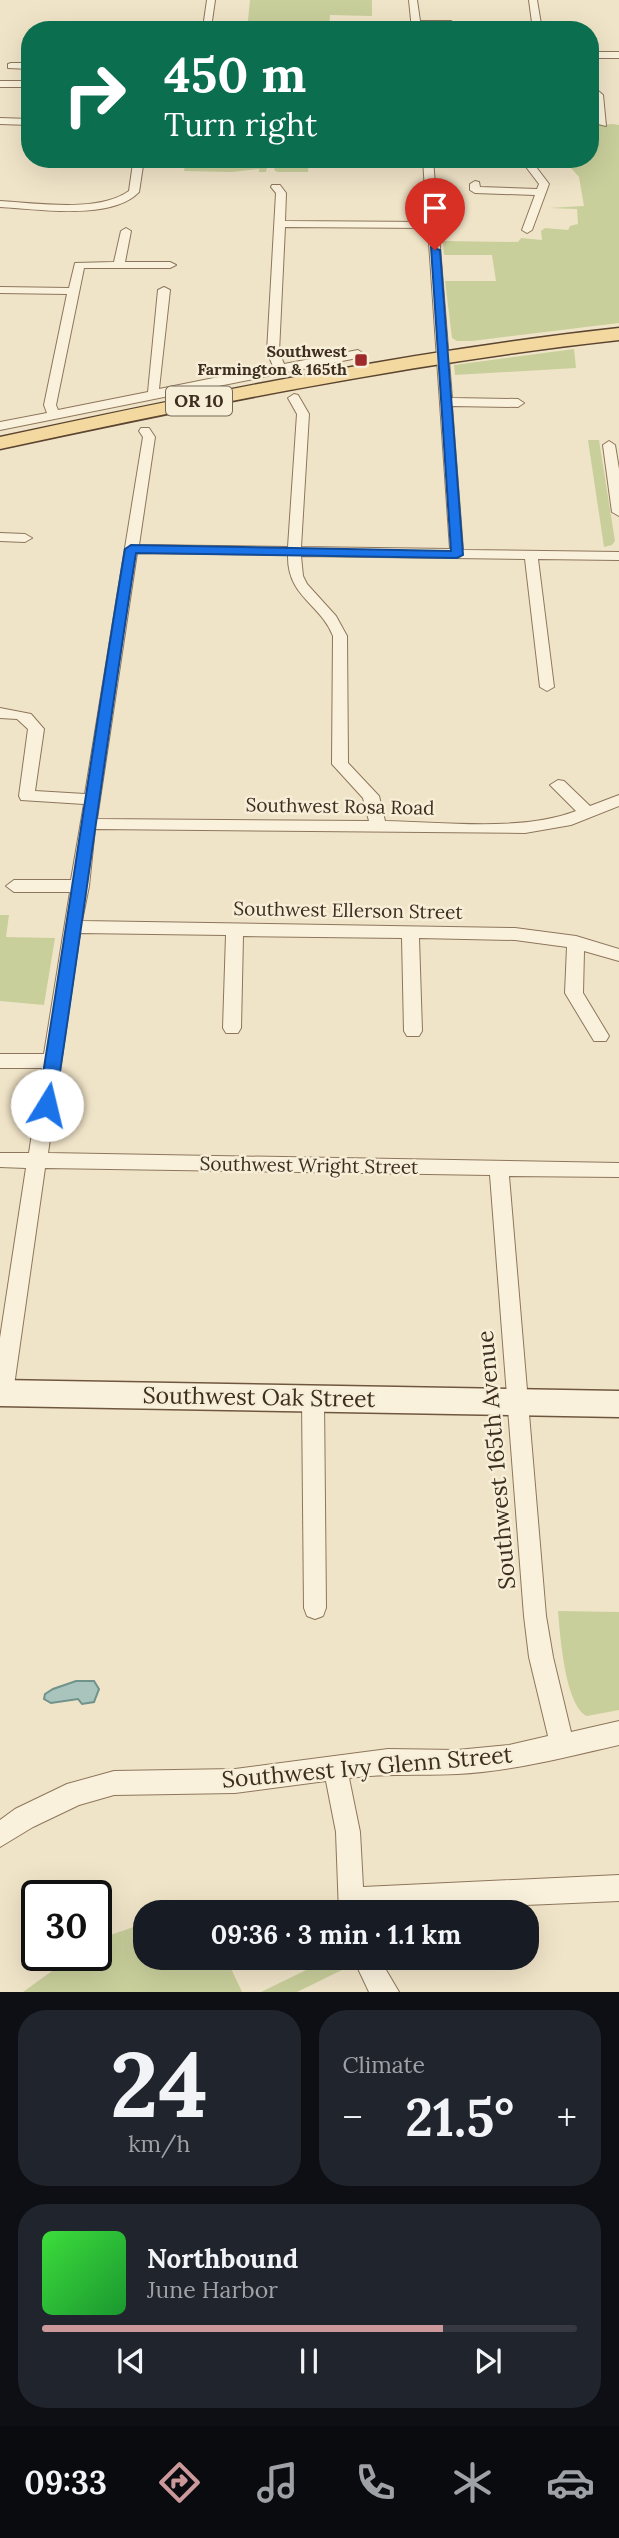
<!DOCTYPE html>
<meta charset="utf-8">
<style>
body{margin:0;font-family:Lora,serif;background:#20242c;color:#f1f3f6;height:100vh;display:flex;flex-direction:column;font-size:26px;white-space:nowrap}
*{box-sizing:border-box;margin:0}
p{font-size:23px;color:#9ea1a6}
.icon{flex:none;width:38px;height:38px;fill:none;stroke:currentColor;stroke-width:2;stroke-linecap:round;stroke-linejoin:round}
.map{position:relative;height:1992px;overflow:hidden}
.drawer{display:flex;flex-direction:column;gap:18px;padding:18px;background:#0d0f14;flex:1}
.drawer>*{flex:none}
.banner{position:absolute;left:21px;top:21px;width:578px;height:147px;border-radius:28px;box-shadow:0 7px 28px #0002;background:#0b6e4f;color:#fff;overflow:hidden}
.speed{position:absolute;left:21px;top:1880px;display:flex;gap:14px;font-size:35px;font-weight:700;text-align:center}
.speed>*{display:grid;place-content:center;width:91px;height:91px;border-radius:50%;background:#171b24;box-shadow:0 7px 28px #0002;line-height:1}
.speed .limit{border:4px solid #111;border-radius:10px;background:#fff;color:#111}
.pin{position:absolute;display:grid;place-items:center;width:60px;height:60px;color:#fff;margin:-72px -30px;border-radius:50% 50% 50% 0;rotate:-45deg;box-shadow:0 0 7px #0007}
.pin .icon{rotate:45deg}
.me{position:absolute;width:77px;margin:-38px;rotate:9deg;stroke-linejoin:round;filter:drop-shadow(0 0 5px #0008)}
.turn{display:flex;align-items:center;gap:24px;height:147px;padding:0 28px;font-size:32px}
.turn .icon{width:91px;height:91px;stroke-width:2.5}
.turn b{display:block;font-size:49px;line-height:60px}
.big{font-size:52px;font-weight:700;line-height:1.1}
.drawer .widget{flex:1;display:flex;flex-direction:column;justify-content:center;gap:10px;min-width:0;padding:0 24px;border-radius:28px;background:#20242c}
.drawer .dial{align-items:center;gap:0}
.dial b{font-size:91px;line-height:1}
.song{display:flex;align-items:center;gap:21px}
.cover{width:84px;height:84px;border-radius:10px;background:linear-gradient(135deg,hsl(120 70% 55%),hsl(130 70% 35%))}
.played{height:7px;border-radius:4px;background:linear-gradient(90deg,#cc999b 75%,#363941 75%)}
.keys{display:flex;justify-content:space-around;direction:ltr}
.heat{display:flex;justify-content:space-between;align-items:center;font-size:38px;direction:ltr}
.drawer .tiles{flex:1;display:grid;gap:18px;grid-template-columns:1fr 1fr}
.widget:last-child{grid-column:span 2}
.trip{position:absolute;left:133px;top:1900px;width:406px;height:70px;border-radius:28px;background:#171b24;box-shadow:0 7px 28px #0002;font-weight:700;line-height:70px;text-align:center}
.tab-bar{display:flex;height:112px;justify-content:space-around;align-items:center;background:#090b0e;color:#9ea1a6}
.tab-bar .icon{width:49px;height:49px}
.tab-bar .current{color:#cc999b}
.tab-bar b{font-size:32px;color:#f1f3f6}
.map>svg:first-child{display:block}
</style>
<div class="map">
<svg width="619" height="1992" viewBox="0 0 619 1992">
<rect width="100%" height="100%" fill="#f0e4c8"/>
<!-- green -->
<g fill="#c9cf9b">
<path d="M250,0H372V16L330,15L329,30H247Z"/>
<path d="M613,124L619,125V323L472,341H457L452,338L445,281H496L492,255H444L443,241L518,242L521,238L542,240L541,231L545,228L568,230L570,226L578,224L577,209L548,208L584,206L579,177L571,168L569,159H590V136L596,134L594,125Z"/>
<path d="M186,159H309L308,172H279L275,171L274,168L267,167L266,172H259V169L232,172L184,171Z"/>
<path d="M574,349L576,368L455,375L454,365Z"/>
<path d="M588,440H599L615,541L612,545L604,547Z"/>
<path d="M0,915H9L6,937L55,938L44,1005L0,1001Z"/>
<path d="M558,1611L619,1612V1710L587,1716C565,1706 560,1634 558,1611Z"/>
<path d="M145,1923V1958H226L242,1992H23L74,1955H96V1940Z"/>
<path d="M331,1958H340L344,1969L297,1992H261Z"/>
</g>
<!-- water -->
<path fill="#a9c4bc" stroke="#6f938a" stroke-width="2" d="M76,1681H94L99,1689L94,1702L82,1704L78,1699L51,1703L44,1699L45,1694L53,1689Z"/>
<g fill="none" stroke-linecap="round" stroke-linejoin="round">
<defs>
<g id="street">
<path d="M207,0H215L212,21L208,24L204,21Z"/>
<path d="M409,0H417L420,21H451L461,30H452L449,27H420V30H412Z"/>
<path d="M529,0H537L542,30H533Z"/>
<rect x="590" y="52" width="29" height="6"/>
<path d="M11,63H30V69L8,68V64Z"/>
<rect x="0" y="81" width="30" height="6"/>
<path d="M590,89H596L603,95L606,126L598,124Z"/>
<path d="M0,118L30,119V125L0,124Z"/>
<path d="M144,159L139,192C111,221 38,209 0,207V201C37,203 98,213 129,191L133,163C120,163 59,167 53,163L63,159Z"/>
<path d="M423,159H433L452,398L518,399L524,403L518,407L452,406L463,550L619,552V560L538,559L554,687L547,691L540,687L525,559L301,556L303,576L307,584L336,616L347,636L348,763L379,796L385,821C443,822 522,832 576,811L550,785L558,780L564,781L590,806L619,795V806L571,825L525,833L95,829L89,886L82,921L515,928L576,936L619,949V961L584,951L583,993L609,1036L606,1041H594L565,993L567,947L515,940L419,938L422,1031L419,1036H407L404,1031L402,938L243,936L241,1028L238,1033H226L223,1028L226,935L80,933L48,1153L619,1163V1177L509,1176L546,1616L553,1657L571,1732L619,1721V1745C566,1757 513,1771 458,1774C421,1776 388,1773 349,1778L360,1832L363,1887L619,1875V1901L339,1913L336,1832L326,1781L235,1793L114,1795L79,1805L33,1827L0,1847V1820L15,1809L67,1784L114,1771L235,1769L388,1749L457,1750L509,1745L548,1736L529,1657L524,1616L490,1175L45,1168L13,1393L9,1399L0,1401V1338L26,1168L0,1167V1153H29L42,1068H0V1054H44L70,892H14L6,886L14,880H71L84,804L21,800L19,796L28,729L17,719L0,718V708L31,714L44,729L35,791L85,794L143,437L139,431L141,428H149L155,437L139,545L288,547L297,414L288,398L294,394L298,395L309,414L301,547L450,549L428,228L285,227L279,352L284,364L358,350L364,354L362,357L0,430V422L47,413L44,405L67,294L0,293V287L69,288L75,263L114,262L121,231L126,228L131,231L125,262H170L176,265L170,268H84L56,405L58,410L148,392L158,290L164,287L170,290L159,389L273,366L267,352L276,193L271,187L272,185H280L286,193L285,221L427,222ZM137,553L288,555C287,597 320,603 333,636L332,764L363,798L369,821L97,819Z"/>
<path d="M520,159H530L549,184L532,230L527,233L522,230L535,195L475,193L470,190V184L475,181L479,182L480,187L537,189L539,184Z"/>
<path d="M609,441L615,445L619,469V516L612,512L603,445Z"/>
<path d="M0,533L25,534L32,538L25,542L0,541Z"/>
<path d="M313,1390L320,1393L324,1399L326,1608L323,1616L315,1619L307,1616L304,1608L302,1399L306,1393Z"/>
<path d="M353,1958H379L399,1992H369Z"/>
</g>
<path id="secondary" d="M0,1380L619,1391V1417L0,1406Z"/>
<path id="primary" d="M619,328V340C410,363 205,405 0,449V437C205,393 410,351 619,328Z"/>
</defs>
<!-- street casing -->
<use href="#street" stroke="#8d765c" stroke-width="2"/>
<!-- secondary casing -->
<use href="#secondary" stroke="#6f573f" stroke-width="3"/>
<!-- primary casing -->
<use href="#primary" stroke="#5b4430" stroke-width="3"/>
<!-- street -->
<use href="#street" fill="#faf1dc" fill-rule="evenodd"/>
<!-- secondary -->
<use href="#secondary" fill="#faf1dc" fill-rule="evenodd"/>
<!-- primary -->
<use href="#primary" fill="#f3d9a0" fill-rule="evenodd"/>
</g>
<!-- route -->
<path fill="#1a73e8" stroke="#114b97" stroke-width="2" d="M431,247L440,250L463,555L457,558L136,553C107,737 83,921 55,1105L52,1109H41L38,1105C68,920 94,734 125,549L131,545L451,551Z"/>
<!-- markers -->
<rect fill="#9e2a2b" stroke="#f7eed8" stroke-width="2.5" x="354" y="353" width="14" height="14" rx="3.5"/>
<g text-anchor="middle" stroke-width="5" stroke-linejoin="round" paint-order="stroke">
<!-- far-poi labels -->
<g font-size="16" font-weight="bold" fill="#3d2e20" stroke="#f7eed8" text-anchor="end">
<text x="347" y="357">Southwest<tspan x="347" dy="18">Farmington &amp; 165th</tspan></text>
</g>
<!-- shield labels -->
<rect fill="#f7eed8" stroke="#756857" stroke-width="2" x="166" y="386.5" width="66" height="29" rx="5"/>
<g font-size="18" font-weight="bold" fill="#3d2e20">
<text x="199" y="407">OR 10</text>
</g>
<!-- street labels -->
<g font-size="19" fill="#3d2e20" stroke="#f7eed8">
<text transform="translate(340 806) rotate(1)" y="7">Southwest Rosa Road</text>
<text transform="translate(348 910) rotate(1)" y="7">Southwest Ellerson Street</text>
<text transform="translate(309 1165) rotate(1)" y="7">Southwest Wright Street</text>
</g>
<!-- near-street labels -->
<g font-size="23" fill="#3d2e20" stroke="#f7eed8">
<text transform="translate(259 1397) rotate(1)" y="8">Southwest Oak Street</text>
<text transform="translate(496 1460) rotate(-95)" y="8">Southwest 165th Avenue</text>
<text transform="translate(367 1767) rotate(-5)" y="8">Southwest Ivy Glenn Street</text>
</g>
</g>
</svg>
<div class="speed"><div class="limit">30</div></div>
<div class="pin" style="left:435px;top:250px;background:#d93025"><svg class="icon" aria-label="arrive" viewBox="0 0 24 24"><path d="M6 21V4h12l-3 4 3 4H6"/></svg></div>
<svg class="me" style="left:47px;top:1105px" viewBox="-20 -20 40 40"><circle r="19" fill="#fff"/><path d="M0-13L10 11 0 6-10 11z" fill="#1a73e8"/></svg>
<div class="trip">09:36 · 3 min · 1.1 km</div>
<div class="banner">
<div class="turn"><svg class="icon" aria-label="right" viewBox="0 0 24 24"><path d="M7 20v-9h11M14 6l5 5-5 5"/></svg><div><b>450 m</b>Turn right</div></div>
</div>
</div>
<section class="drawer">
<div class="tiles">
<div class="widget dial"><b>24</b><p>km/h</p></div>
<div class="widget"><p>Climate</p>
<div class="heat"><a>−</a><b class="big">21.5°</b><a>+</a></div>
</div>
<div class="widget">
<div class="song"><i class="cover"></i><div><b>Northbound</b><p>June Harbor</p></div></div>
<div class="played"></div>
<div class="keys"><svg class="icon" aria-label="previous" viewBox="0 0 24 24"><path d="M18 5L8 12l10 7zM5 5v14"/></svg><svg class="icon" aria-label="pause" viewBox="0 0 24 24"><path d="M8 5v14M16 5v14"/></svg><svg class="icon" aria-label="next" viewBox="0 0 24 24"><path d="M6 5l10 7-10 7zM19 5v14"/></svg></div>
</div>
</div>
</section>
<nav class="tab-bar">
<b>09:33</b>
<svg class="icon current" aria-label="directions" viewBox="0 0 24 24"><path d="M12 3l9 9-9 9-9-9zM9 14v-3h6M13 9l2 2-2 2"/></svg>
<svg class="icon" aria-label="music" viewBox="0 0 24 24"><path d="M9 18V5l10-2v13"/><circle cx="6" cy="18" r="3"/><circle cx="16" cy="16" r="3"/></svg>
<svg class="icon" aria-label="phone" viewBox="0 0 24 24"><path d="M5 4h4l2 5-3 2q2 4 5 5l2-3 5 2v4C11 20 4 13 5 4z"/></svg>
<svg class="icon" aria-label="climate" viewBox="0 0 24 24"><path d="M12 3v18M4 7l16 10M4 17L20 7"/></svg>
<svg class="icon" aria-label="car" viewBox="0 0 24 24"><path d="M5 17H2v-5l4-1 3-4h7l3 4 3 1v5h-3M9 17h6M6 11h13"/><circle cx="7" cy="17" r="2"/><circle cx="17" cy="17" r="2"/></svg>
</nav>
